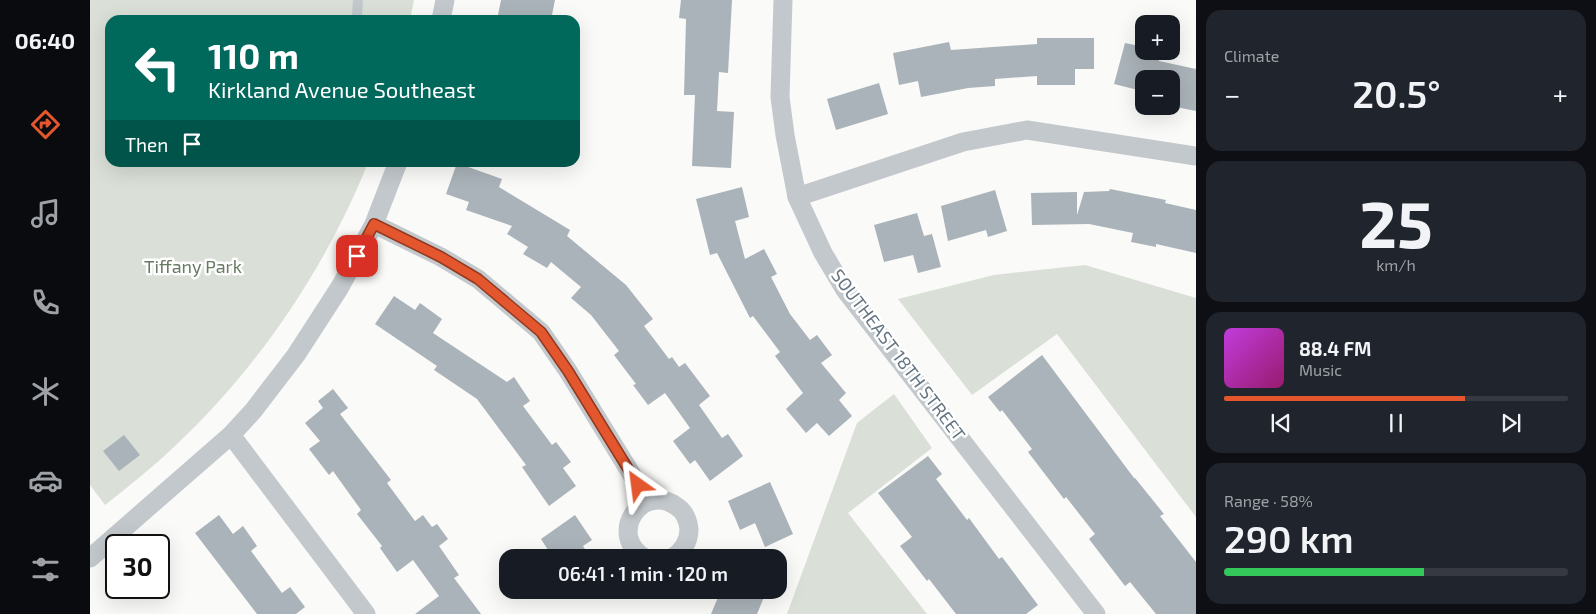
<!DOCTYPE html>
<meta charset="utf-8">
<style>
body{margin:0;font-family:"Exo 2",sans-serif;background:#20242c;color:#f1f3f6;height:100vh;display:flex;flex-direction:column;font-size:19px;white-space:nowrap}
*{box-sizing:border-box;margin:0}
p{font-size:16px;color:#9ea1a6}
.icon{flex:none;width:28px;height:28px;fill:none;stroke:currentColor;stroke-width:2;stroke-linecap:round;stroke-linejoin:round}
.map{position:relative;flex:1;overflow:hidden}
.sheet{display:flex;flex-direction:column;gap:10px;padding:10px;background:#0d0f14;width:400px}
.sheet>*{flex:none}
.guide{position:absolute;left:15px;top:15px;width:475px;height:152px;border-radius:15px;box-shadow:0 5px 20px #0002;background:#00695c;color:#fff;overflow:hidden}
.fabs{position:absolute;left:1045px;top:15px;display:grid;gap:10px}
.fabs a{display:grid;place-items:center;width:45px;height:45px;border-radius:10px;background:#171b24;box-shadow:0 5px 20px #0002;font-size:25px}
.speed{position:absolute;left:15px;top:534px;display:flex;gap:10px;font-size:25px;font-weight:700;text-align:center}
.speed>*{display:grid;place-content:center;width:65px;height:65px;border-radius:50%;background:#171b24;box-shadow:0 5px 20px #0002;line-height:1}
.speed .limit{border:2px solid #111;border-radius:8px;background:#fff;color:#111}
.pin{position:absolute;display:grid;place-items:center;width:42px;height:42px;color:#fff;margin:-21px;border-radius:10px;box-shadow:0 2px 8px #0006}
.me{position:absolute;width:55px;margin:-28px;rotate:329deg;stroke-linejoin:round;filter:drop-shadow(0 0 4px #0008)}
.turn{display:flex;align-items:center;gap:18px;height:105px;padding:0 20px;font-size:22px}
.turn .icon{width:65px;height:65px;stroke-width:2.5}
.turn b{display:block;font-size:35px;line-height:42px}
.then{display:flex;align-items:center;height:48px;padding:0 20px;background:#0003;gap:10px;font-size:19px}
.big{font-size:38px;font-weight:600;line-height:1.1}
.sheet .widget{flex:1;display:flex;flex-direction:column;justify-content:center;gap:8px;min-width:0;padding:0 18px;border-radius:15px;background:#20242c}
.sheet .dial{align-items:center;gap:0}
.dial b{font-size:65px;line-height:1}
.song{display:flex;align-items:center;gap:15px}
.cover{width:60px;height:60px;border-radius:8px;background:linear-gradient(135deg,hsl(290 70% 55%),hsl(320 70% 35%))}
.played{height:5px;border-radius:2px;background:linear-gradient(90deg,#e4572e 70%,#363941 70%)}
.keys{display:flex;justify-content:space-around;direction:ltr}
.heat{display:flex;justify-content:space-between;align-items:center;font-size:28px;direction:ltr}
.charge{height:8px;border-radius:4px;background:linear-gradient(90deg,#34c759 58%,#363941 0)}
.trip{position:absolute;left:409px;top:549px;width:288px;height:50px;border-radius:15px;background:#171b24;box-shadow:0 5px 20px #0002;font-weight:600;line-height:50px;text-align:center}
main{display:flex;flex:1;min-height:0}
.tab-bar{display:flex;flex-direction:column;width:90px;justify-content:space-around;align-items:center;background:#090b0e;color:#9ea1a6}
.tab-bar .icon{width:35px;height:35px}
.tab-bar .active{color:#e4572e}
.tab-bar b{font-size:22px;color:#f1f3f6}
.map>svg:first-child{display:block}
</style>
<main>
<nav class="tab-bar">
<b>06:40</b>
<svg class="icon active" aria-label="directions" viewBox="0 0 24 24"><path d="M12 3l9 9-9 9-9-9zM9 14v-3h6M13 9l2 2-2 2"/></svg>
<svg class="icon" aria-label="music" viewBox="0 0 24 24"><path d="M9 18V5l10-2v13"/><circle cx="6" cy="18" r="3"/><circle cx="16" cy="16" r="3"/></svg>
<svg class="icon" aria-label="phone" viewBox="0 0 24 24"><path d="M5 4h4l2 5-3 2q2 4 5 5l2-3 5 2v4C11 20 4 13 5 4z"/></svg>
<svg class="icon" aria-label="climate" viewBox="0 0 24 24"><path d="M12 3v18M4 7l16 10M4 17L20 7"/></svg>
<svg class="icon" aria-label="car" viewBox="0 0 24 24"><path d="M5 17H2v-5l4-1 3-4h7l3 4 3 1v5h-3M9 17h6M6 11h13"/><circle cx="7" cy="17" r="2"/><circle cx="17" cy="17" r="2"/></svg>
<svg class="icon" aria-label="filters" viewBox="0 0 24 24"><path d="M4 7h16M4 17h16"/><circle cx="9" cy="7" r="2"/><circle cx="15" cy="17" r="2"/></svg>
</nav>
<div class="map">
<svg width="1106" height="614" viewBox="0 0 1106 614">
<rect width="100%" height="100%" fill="#fafaf8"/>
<!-- green -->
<g fill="#dadfd7">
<path d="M0,0H324L320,20H20V162L278,163C235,269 169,367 85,446C63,467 39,486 15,505L0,485Z"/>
<path d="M995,265L1106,298V517L967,334L882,395L808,299L904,275Z"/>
<path d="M804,394L842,448L758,513L837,614H697L767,423Z"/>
</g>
<!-- building -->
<g fill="#aab3b9">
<path d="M411,0H465L461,20H407Z"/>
<path d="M591,0H642L638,73L629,72L627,111L644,112L641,168L602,166L605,95H594L596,19L589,18Z"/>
<path d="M947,38H1004V69H985V85H947V76L905,79V86L878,88L831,97L828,81L809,85L803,53L859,42L861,50L947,44Z"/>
<path d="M1035,43L1054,47L1053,55L1069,59V61L1106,69V111L1081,106V79H1054V99L1049,98L1052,91L1024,84Z"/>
<path d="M789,83L798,114L746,130L737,99Z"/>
<path d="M367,163L412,179L409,187L480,230L477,236L536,285L563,319L554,326L579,359L582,357L589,367L595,363L620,396L609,405L632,438L638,434L653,456L620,481L605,460L600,464L583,441L600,428L575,393L558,405L543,385L546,384L524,355L529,351L501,315L481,298L491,287L461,262L457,268L433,254L438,247L417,234L422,226L376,210L379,202L356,194Z"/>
<path d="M652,187L659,217L645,221L655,259L674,249L687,274L681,277L700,314L720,340L727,335L742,355L731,363L756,393L749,400L762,416L739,436L727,423L716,433L696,409L713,393L685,356L690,352L663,316L660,318L627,253L620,255L606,199Z"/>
<path d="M1020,189L1076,200L1075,203L1106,210V253L1066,244V247L1041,242L1043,233L999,224L942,225L941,193L987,192V215L994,192L1019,191Z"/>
<path d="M905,190L917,231L898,237L896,230L858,241L851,206Z"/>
<path d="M827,213L834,236L842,234L851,267L828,273L823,255L794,262L784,225Z"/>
<path d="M304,296L325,310L330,303L352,319L343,333L417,382L424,377L440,401L433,406L462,445L466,442L481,462L473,468L486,486L459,506L432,467L436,465L387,399L344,370L347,366L285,324Z"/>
<path d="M952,355L1044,478H1045L1074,514L1070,516L1106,562V614H1066L1040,582L1035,586L999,539L1005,534L976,497L974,499L938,452L942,449L912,410L910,412L898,397Z"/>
<path d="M243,389L258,408L250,414L301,480L297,483L325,521L333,515L342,527L347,524L358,539L349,546L369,575L364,578L391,614H325L349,596L323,560L307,572L290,548L292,546L267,514L271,510L243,471L239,475L219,449L230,441L215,423L233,408L228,401Z"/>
<path d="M34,435L50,455L29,471L13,451Z"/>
<path d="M838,456L852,474L846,479L877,520L879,518L909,559L912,557L948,605L936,614H866L839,579L837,581L810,546L822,537L788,493Z"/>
<path d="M680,482L703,534L675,547L665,523L650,530L638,501Z"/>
<path d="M129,515L143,534L153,526L167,546L161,551L192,593L200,587L215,607L206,614H167L105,533Z"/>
<path d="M485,515L502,540L493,546L500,558H463L451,539Z"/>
<path d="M631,590H677L667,614H621Z"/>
</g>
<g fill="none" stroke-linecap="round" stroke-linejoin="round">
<!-- lane -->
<path stroke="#c3c8cc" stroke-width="10" d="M267,16L268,0"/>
<!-- street -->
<g stroke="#c3c8cc" stroke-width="19">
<path d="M693,0L690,97L695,135L707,197L733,253L755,290L1006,614"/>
<path d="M351,20L355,0"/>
<path d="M707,197L873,142L937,130L1106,156"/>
<path d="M284,224L351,257L388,279L451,332L478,371L558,501"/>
<path d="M141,435L276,614"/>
<path d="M0,558L141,435L163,411L206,355L250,287L284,224L308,162"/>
<path d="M555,558C516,535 552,482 586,506C594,511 598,520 599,529C599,542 593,551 582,558"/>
</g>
</g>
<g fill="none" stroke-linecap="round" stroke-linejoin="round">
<defs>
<path id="route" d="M267,256L284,224L351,257L388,279L451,332L478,371L548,485"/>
</defs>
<!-- route casing -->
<use href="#route" stroke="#94391e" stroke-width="12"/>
<!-- route -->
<use href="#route" stroke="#e4572e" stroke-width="9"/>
</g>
<g text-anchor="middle" stroke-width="5" stroke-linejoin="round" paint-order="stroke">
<!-- park labels -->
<g font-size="18" fill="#687a64" stroke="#fff">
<text x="103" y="273">Tiffany Park</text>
</g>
<!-- street labels -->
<g font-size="18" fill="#657683" stroke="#fff">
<text transform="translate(808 355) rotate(53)" y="6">SOUTHEAST 18TH STREET</text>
</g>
</g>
</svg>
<div class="fabs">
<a>+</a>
<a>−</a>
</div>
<div class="speed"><div class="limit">30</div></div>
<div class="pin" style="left:267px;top:256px;background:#d93025"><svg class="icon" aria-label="arrive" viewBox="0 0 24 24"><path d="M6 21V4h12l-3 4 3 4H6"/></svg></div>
<svg class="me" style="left:548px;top:485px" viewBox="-20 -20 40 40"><path d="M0-17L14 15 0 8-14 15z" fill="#e4572e" stroke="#fff" stroke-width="4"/></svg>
<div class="trip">06:41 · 1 min · 120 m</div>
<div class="guide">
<div class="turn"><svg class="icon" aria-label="left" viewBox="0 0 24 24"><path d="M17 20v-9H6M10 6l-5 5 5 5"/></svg><div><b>110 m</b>Kirkland Avenue Southeast</div></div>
<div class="then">Then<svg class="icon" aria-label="arrive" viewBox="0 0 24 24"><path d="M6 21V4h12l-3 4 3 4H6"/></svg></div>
</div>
</div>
<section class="sheet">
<div class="widget"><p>Climate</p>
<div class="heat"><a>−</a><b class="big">20.5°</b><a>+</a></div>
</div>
<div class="widget dial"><b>25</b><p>km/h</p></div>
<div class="widget">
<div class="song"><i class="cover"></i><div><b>88.4 FM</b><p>Music</p></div></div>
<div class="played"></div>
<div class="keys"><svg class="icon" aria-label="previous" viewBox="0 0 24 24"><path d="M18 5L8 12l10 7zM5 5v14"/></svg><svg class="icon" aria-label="pause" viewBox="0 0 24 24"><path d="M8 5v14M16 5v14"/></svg><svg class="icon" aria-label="next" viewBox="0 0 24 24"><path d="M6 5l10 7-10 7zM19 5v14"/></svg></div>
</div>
<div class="widget"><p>Range · 58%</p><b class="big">290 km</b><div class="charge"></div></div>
</section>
</main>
